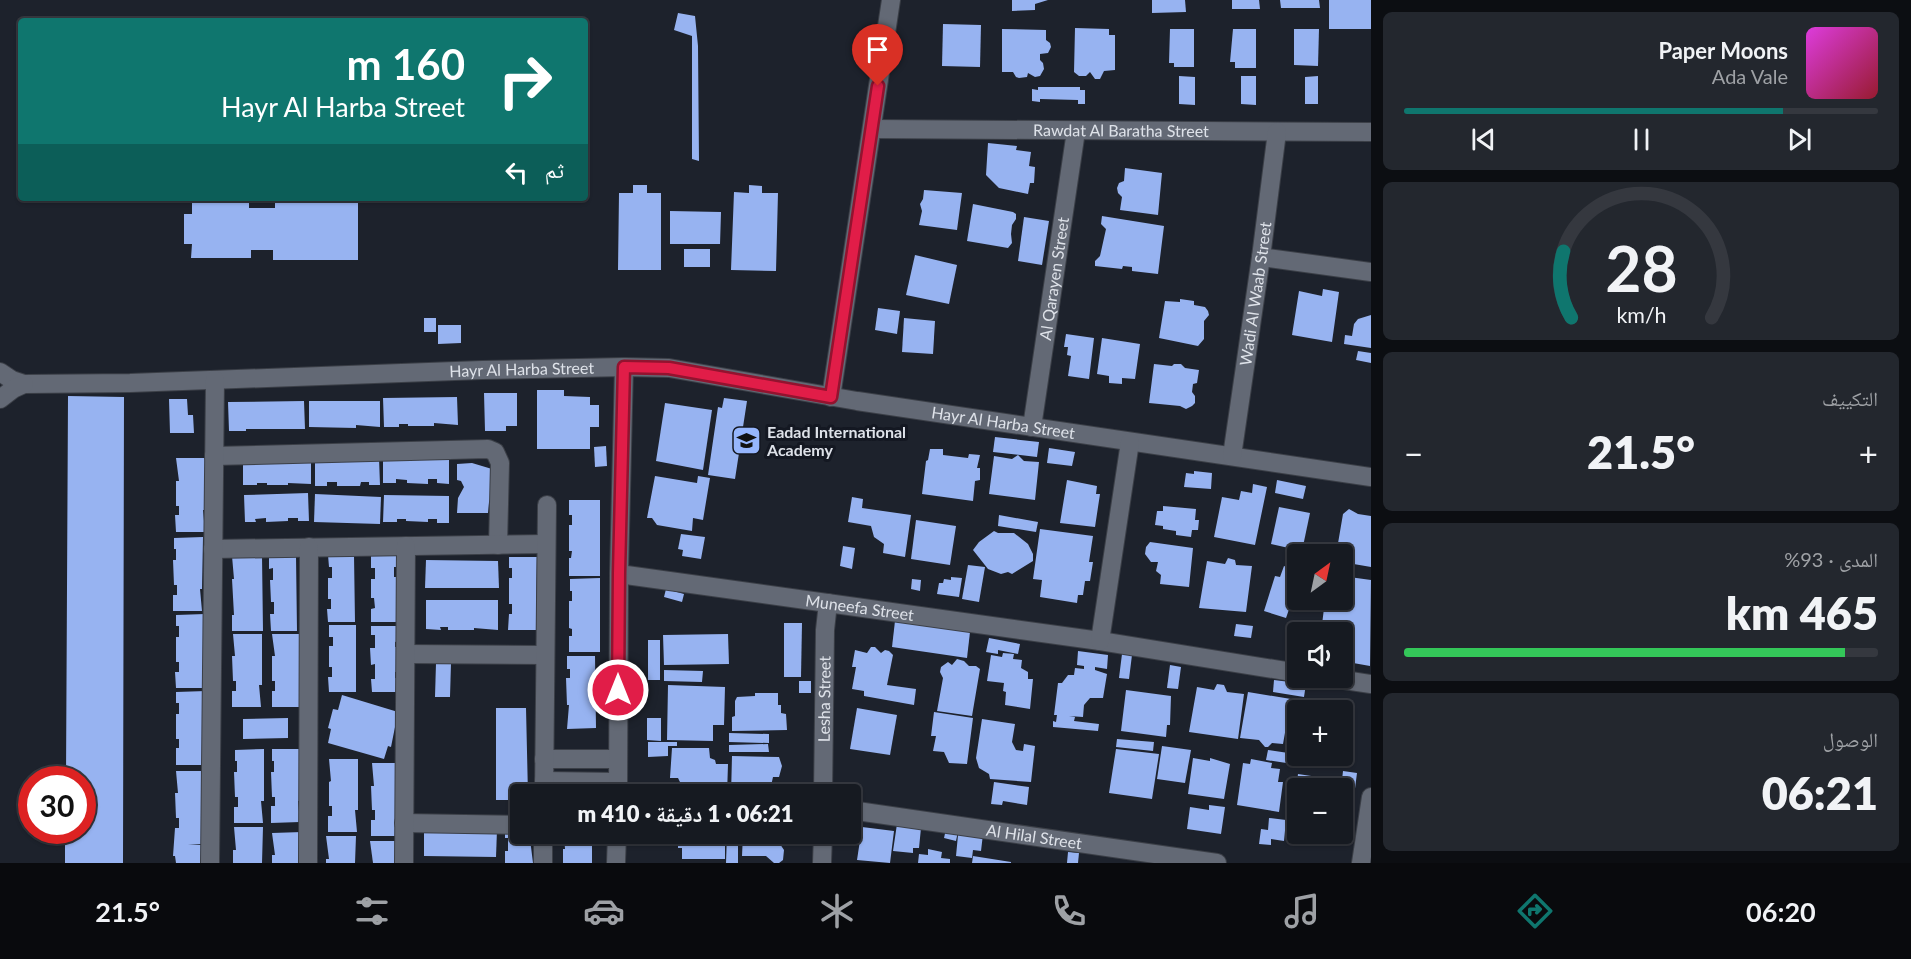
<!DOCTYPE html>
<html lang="ar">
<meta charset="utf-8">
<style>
body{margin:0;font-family:Lato,"Noto Naskh Arabic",sans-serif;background:#23272e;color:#f1f3f6;direction:rtl;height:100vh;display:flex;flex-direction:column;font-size:22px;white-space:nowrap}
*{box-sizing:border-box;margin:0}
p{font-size:20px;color:#9ea1a5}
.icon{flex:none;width:33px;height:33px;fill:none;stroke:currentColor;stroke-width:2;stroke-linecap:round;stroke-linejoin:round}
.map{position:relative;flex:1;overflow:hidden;direction:ltr}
.sheet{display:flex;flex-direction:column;gap:12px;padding:12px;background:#0c0e12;width:540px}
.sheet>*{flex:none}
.banner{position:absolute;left:18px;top:18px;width:570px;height:183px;border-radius:6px;box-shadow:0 2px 4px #0004,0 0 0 2px #35383f;direction:rtl;background:#0f766e;color:#fff;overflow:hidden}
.needle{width:39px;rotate:33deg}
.tools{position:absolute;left:1287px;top:544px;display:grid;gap:12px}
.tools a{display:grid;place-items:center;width:66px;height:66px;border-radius:6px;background:#161a21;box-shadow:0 2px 4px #0004,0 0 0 2px #35383f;font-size:30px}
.speed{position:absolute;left:18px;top:766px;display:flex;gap:12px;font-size:30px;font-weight:700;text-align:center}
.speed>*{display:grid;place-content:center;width:78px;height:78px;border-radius:50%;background:#161a21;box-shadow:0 2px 4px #0004,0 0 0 2px #35383f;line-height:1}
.speed .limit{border:9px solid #d22;background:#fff;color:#111}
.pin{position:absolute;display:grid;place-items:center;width:51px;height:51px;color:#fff;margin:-62px -26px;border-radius:50% 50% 50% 0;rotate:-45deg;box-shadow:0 0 6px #0007}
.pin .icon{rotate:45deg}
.me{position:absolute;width:66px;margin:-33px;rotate:0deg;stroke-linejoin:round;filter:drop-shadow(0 0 4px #0008)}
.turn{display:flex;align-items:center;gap:21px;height:126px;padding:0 24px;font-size:27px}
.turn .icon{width:78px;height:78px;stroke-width:2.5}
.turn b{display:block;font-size:42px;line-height:51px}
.then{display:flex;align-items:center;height:57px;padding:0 24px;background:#0003;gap:12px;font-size:22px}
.big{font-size:45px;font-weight:800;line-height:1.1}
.sheet .card{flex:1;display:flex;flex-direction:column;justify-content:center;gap:9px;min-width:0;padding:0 21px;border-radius:9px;background:#23272e}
.sheet .dial{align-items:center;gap:0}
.dial svg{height:156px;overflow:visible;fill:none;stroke:#35383f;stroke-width:7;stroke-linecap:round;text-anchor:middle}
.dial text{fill:#f1f3f6;stroke:none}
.song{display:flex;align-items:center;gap:18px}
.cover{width:72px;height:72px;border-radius:9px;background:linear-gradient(135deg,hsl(300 70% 55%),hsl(350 70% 35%))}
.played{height:6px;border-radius:3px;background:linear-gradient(90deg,#0f766e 80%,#35383f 80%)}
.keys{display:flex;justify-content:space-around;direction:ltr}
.heat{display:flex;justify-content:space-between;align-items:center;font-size:33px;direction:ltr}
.charge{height:9px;border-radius:4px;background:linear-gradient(90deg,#34c759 93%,#35383f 0)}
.trip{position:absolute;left:510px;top:784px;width:351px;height:60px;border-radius:6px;background:#161a21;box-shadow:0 2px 4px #0004,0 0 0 2px #35383f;font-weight:800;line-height:60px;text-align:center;direction:rtl}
.dock{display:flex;height:96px;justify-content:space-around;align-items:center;background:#090a0d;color:#9ea1a5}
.dock .icon{width:42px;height:42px}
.dock .selected{color:#0f766e}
.dock b{font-size:27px;color:#f1f3f6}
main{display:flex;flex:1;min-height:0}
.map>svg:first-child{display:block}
</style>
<main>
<section class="sheet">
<div class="card">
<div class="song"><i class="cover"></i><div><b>Paper Moons</b><p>Ada Vale</p></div></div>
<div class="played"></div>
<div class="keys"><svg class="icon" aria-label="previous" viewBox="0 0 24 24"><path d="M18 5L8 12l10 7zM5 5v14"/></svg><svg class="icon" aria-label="pause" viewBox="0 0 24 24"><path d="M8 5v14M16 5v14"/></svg><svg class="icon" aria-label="next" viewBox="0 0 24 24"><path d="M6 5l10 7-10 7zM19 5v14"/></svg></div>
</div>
<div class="card dial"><svg viewBox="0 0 100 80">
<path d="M14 69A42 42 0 1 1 86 69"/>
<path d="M14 69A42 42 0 0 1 10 35" stroke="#0f766e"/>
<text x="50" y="56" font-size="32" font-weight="700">28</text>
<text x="50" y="72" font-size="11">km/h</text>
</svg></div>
<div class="card"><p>التكييف</p>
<div class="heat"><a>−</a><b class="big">21.5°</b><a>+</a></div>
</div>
<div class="card"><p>المدى · 93%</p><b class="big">465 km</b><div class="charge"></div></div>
<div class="card"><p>الوصول</p><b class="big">06:21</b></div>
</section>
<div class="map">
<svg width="1371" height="863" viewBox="0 0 1371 863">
<rect width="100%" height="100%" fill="#1d222c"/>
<!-- building -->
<g fill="#97b3f1">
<path d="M1012,0H1048L1035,4V10L1012,11Z"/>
<path d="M1152,0H1185L1186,12L1152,13Z"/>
<path d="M1232,0H1259L1260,9H1232Z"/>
<path d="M1280,0H1319L1320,8H1281Z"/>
<rect x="1329" y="0" width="42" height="29"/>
<path d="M678,13L695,16L698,46L699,161L692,159V36L674,30Z"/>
<path d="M943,24L981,25L980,67L942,66Z"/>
<path d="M1075,28L1109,29V35H1115V70L1104,71L1100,79H1095L1090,72L1086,76H1079L1074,72Z"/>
<path d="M1002,29L1046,30V40L1050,43L1051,47L1048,53L1040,54V60L1043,63L1044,69L1040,76L1035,77L1028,73L1027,77L1019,78L1016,77L1013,72H1002Z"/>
<path d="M1170,29H1194V67H1174V63H1169Z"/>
<path d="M1233,29H1256V68H1235V62H1230Z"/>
<path d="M1294,29H1319L1318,66L1294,65Z"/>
<path d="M1179,76L1195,77V105L1179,104Z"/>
<path d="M1241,76H1256V105L1241,104Z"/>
<path d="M1318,76V104H1305V77Z"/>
<path d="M1038,87H1080V90H1085V104H1078V100L1040,99V102L1032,101V89L1038,90Z"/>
<path d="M988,143L1017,146L1016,150L1031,152L1029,166L1035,167L1034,183H1030L1028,194L999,188L986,175Z"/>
<path d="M1125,168L1162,173L1158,215L1120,210L1122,197L1118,193L1117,188L1119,183L1124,181Z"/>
<path d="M633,185H647V193H661V270H618L619,193H633Z"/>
<path d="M749,185L762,186V193H778L776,271L731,270L734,192L749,193Z"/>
<path d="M924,190L962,193L957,230L919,225L922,211L920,204L923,199Z"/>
<path d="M192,202H249V208H275V203H358V260H273V250H251V258H191L192,244H184V214H192Z"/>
<path d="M973,204L1013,212L1016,214V219L1012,225L1011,234L1012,243L1008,248L967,241Z"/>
<path d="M670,211L721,212L720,244H670Z"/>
<path d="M1102,216L1164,226L1158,274L1132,271V267L1123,266L1122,269L1095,266V261L1100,256L1106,229L1101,224Z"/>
<path d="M1024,217L1049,221L1042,265L1018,261Z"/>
<rect x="684" y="249" width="26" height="18"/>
<path d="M915,255L957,265L949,304L906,295Z"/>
<path d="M1323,289L1339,292L1332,342L1292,335L1299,291L1322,296Z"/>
<path d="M1180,299L1194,301V305L1205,307L1208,311L1209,315L1204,321V339L1198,346L1159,338L1165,301L1180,302Z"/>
<path d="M878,308L900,311L897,334L875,330Z"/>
<path d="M1371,315V348L1344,344L1345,335L1352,336L1354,324L1358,319Z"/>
<rect x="424" y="318" width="12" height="14"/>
<path d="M904,318L935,321L933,354L902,352Z"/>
<path d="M438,325H461V343L438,344Z"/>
<path d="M1066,334L1094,338L1089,379L1068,376L1071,356L1067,355L1068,347H1064Z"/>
<path d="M1102,338L1140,344L1135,379L1122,378V384L1109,383V376L1097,374Z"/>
<path d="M1358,351L1371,353V363L1356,360Z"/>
<path d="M1154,364L1172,366L1174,364H1181L1185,368L1199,370L1197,383L1193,384L1192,392L1195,396V403L1192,406L1186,409L1180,406L1149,403Z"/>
<path d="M537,390H564V396L590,397V405H599V427H590V449H537Z"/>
<path d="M484,393H517V426H506V431H485Z"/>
<path d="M68,396L124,397L123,863H65V831H82V780H66Z"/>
<path d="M457,397L458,425L434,423V426H408V424H399V427H384L383,398Z"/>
<path d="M724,398L747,401L735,479L708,475L718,407L722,408Z"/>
<path d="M169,399H187L188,415H193L194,433H170Z"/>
<path d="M304,401L305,429H246V431H229L228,402Z"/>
<path d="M309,401H380V427L356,425V428L309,427Z"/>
<path d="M665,403L712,410L703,470L656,461Z"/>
<path d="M995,437L1039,442L1037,457L993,452Z"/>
<path d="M606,446L607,466L595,467L594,447Z"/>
<path d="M1049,448L1075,452L1072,466L1047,463Z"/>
<path d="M930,449H943V455L968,458L969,454L980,455L977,468H980V480L975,481L973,501L922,494L926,461L928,460Z"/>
<path d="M1018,455L1024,461L1039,462L1035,500L989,494L994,456L1012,459Z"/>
<path d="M383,456L437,460V456L449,457V484L437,483V479H428V484L407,483V480L396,479V483H383Z"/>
<path d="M176,458H205V510H203L205,532H176L175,515H179V506H176V481H179Z"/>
<path d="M379,458L380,485H369V482H361L360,486H337V482H327V486H315V460Z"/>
<path d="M288,459L289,463H303V459H311V484L288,483V485H267V483H257V485H243V460Z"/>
<path d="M472,463L492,469V496L489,502L488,513H457L458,498L464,487L461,481L457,480V464Z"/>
<path d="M1194,471L1212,473L1211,489L1184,487L1186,473L1194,474Z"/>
<path d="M655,476L697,483L698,476L710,478L703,520L693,518L692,531L657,525L652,518H647Z"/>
<path d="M1067,480L1097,486L1096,494H1100L1095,527L1060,523Z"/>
<path d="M1277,480L1306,486L1303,499L1275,493Z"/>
<path d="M1253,484L1267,487L1255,545L1214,537L1222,497L1239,500L1241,491L1252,493Z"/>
<path d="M308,493L309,521H298V518H288V521L266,522V518L255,519L256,522H245L244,495Z"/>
<path d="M315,494L381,497L380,524L314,522Z"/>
<path d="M384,495L449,496V523H437V519H428V522L406,521V519H397V522H383Z"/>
<path d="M852,497L863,499L862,508L911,515L905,557L883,553L884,544L874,537L871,526L848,522Z"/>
<path d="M569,500H600V576H569V558H571L572,551H569V525H572V515H569Z"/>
<path d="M1163,506L1196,509L1195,520H1199L1198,530H1192L1191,537L1176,535V531L1163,529V526L1155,525L1157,511H1163Z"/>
<path d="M1279,507L1310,513L1302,551L1271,544Z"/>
<path d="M1349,509L1358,514L1371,516V567L1342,562V555H1336L1343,514Z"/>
<path d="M999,515L1038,522L1036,532L998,526Z"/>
<path d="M916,520L956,526L950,565L911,559Z"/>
<path d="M1040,529L1093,536L1089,562H1093L1090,581H1085L1083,595H1078L1077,603L1040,597L1042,580L1033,579Z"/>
<path d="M994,531L998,533H1014L1028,544L1033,554V561L1012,574L1008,572L1001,574L988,569L973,550L979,542Z"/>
<path d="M681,534L705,537L701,559L682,556L683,550L678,549Z"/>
<path d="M203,537L202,589H200L202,611H173V595H177V585H174L173,560H176V549H174V538Z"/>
<path d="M1150,542L1193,548L1189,587L1160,584L1161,575L1156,571L1158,562H1151L1145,554L1146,547Z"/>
<path d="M843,546L855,548L852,569L840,566Z"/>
<path d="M328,555H354L355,622H328L327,609H331V599H328V578H332V567H329Z"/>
<path d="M371,555H397L398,567H394V577H400V603H396V608H401V622H371V609L375,608L374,598H371V579H375V568H371Z"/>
<path d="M232,556H262L263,631H232V615H234L232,579H234Z"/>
<path d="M269,556H296L297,631H271L270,614H274V602H271L270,580H273V568L269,569Z"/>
<path d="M509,557H537L536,630H508L509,614H512V604H509V578H512V568H509Z"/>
<path d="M1228,558L1235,560L1236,565L1252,566L1246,612L1199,608L1207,561L1225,564Z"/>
<path d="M426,560L498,561L499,588H425Z"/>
<path d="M1292,564L1298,565V596L1294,595L1286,618L1264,611L1275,576L1280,577L1284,566L1291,569Z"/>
<path d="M968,565L985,567L979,602L962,599Z"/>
<path d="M1342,576L1371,580L1370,666L1342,661V633H1321L1325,600H1342Z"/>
<path d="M951,577L962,578L959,597L937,594L939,583H943L944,579L951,580Z"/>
<path d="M600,578V652H569V636H572V629L569,628V601H572V591H570V579Z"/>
<path d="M912,579L921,580L920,591L911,589Z"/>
<path d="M666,589L684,594L682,602L664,597Z"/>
<path d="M426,600H498V630L474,628V630H448V627H440L441,630L426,629Z"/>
<path d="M205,614V666H203L204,688H176L175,672H179V662H176V637H179V626H176V615Z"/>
<path d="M895,621L970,632L967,658L892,647Z"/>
<path d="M784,623H802L801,677H784Z"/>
<path d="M1236,624L1253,626L1251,638L1234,636Z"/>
<path d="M329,625H356V692H329L328,677H332V667H329V646H333V637H329Z"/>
<path d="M371,626H399V641L395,642V647H400V672H395V678H400V692H372L371,679H375V664L371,665L370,648H375V635H371Z"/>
<path d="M1294,633L1298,634V645L1292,644Z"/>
<path d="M233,634H262V685H259L261,707H232V691H236V681H233L232,656H235Z"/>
<path d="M272,634H301V685H299L301,707H272V691H275V681H272V656H275Z"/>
<path d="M728,634L729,664L664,665L663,635Z"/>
<path d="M989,638L1020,644L1018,654L998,650V654L986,652Z"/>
<rect x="648" y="640" width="12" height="40"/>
<path d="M871,647H875L881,653L885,650L889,651L893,655L887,685L916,689L914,705L864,696V691L852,689L856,667H852L855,650L867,653Z"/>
<path d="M1078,651L1108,655L1107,669L1095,667V670L1107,674L1103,698H1090L1084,705L1083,717L1069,716L1075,717L1074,721L1099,724L1098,731L1053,727V721L1056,722L1057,715H1054L1058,683H1062L1068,675H1074L1075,668L1084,669V666L1077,665Z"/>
<path d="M1003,653L1014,654L1013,659L1022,660L1021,668L1028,672V679H1033L1030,709L1005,705L1006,692L1003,691L1004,683L987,681L991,655L1002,657Z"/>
<path d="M1122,654L1132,655L1129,679L1119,678Z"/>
<path d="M567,656H595L596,728L567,729L569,705H567L566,678H570V669H567Z"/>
<path d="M957,659L964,661L969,666H976L980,669L972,716L937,711L943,678L940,672L941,667L948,662L952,665Z"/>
<path d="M436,663H451L450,697H435Z"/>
<path d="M1170,665L1181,667L1178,689L1167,688Z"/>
<path d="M664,670L703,671L702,682L664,681Z"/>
<path d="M1274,680L1306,684L1304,697L1273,692Z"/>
<rect x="799" y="681" width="12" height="12"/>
<path d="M1217,684L1224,685L1227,692L1244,694L1238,739L1189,732L1197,687L1214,690Z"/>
<path d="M668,685L725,687L724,725H713V741L667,740Z"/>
<path d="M1126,690L1171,696L1170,725H1167L1166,737L1121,731Z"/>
<path d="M206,691L205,765H176V748H179V739H176V714H179V703H176V692Z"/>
<path d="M1248,692L1291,699L1283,744L1272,743L1268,747H1265L1259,740L1240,738Z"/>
<path d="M755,693H778V705H781V713L786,714L787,730L732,731V717L735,716V701L737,697L755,696Z"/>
<path d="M342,695L398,712L391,747L388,746L384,759L328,743L331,729L328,728L333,709L338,710Z"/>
<path d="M1310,702L1353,709L1346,758L1342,757V711H1308Z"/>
<path d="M496,708H526L528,795H520V800H496Z"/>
<path d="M857,708L897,715L890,755L850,749Z"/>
<path d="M934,712L973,718L967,764L949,763L944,752L933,751L936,736H931Z"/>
<path d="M288,718V738L243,739V719Z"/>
<path d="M647,718H661V741L647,740Z"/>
<path d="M982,719L1015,724L1012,742L1016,750L1023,751L1024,744L1035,746L1031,782L990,779L989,774L979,768L976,758Z"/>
<path d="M729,733L769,734V743L729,742Z"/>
<path d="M1117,739L1154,742L1153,751L1116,747Z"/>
<path d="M648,742H677V746H668V756L648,757Z"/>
<path d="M768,744L769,752H729V745Z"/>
<path d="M1162,746L1191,750L1185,783L1157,779Z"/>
<path d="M672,748H709L710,758L715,760L716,764H728L727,795H696L694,791L683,788L678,778H670Z"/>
<path d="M264,749V801H261L263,823H234V807H238V797H235L234,772H237V761H235V750Z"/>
<path d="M272,749H301V801H298L300,822L271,823V806H275V797H272L271,772H274V761H272Z"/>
<path d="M1116,749L1159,754L1152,799L1109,793Z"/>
<path d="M1268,750L1295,754L1293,764L1266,760Z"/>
<path d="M732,756L779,757L782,766L779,777H773L771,786L768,789H760L761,795H731Z"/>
<path d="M1193,758L1210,761V758L1230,764L1224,799L1188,794Z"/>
<path d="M329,759H358V810H355L357,832H328V816H332V806H329V782L331,781Z"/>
<path d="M1251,759L1272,763L1271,768L1280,769L1278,782H1283L1279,812L1237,805L1243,763L1250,764Z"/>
<path d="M372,763H401L400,836H371V820H375V810H372L371,786H374Z"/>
<path d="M176,771H205L204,844H188L202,845V861L201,863H176L175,856H173L175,828H179V818H176L175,793H178Z"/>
<path d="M1343,771L1357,773L1352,812L1342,811V789H1341Z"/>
<path d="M1298,774L1331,779L1330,789H1296Z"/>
<path d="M994,782L1029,787L1027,805L1003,801L1002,805L991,804Z"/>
<path d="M1296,790H1298V832L1290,831Z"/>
<path d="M564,791L593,792V795H564Z"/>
<rect x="644" y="791" width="17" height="4"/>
<path d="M1209,805L1225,807L1221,834L1187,829L1190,807L1209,810Z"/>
<path d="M1269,818L1286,820L1284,841L1271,839V845L1259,844L1261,829L1268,830Z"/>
<path d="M897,824L921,828L919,848H913V853L893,851Z"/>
<path d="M1342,826L1349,827L1348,840L1336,839L1337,834H1342Z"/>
<path d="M234,827H263L262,863H233V850H236Z"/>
<path d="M862,827L894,831L890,863L857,860Z"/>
<path d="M424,828L497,830L496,857L424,856Z"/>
<path d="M505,828H520V834H533V839H530L533,863H505V851H508V838H505Z"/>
<path d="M946,829L958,831L956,841L944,838Z"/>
<path d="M302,832L301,863H272V855H275L272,833Z"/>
<path d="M564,834H592V863H563V849H565Z"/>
<path d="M678,834H725V859H682V848H678Z"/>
<path d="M727,834H738V863H726Z"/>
<path d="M743,834H786L784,841L780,844L784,850L783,860L779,863H774L766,856H742Z"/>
<path d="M983,834L981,851L973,850L972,858L956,856L958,835Z"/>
<path d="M1297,834H1317L1309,839L1300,837Z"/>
<path d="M326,836H356L355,863H326V859H329Z"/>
<path d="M370,841H399L398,863H373Z"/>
<path d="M928,849L942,852L941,858L950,859V863H918L919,854L928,855Z"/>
<path d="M1068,852L1079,853L1078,863H1067Z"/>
<path d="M973,856L1011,862V863H972Z"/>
</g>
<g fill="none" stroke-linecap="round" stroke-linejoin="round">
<defs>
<g id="minor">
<path id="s1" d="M872,129L1371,132"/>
<path d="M1261,257L1371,272"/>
<path id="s2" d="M0,372L12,380L24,384L130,383L482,370L624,367L669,368L857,401L1371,477"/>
<path d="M831,397L891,0"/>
<path d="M0,399L13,389L24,384"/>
<path id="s3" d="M1032,427L1076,131"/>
<path d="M214,456L488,449L495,452L500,463L498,545"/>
<path id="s4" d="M1232,456L1261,257L1277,132"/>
<path d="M213,549L546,544"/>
<path id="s5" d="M619,574L1100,641L1298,673"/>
<path d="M1100,641L1130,442"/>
<path d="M406,654L545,655"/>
<path d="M1331,678L1371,684"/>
<path d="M544,759H618"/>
<path d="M544,781L618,782"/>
<path d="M544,795L547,505"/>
<path d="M618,795L619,574L624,367"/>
<path id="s6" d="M823,795L825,630L828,603"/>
<path id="s7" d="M850,810L1217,863"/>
<path d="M404,823L520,825"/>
<path d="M210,863L215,380"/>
<path d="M308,863L309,547"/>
<path d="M404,863L406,546"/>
<path d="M543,863V834"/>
<path d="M616,863L617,834"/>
<path d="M822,863L823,834"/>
<path d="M1361,863L1371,797"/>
</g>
</defs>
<!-- minor casing -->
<use href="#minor" stroke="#3b3f47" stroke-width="20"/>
<!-- minor -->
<use href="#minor" stroke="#636975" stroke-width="18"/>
</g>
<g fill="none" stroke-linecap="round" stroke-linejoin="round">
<defs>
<path id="route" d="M618,690L619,573L624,367L669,368L831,397L878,86"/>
</defs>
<!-- route casing -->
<use href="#route" stroke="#92132f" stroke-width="15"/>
<!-- route -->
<use href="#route" stroke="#e11d48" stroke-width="10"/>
</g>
<!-- icons -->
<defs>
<symbol id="school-square" viewBox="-11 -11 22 22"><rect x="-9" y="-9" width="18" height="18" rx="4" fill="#96b6fd" stroke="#141822"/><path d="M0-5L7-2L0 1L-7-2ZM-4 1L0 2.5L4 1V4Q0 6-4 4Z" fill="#111"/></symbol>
</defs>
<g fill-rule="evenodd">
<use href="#school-square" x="730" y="424" width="33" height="33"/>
</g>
<g text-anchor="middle" stroke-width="6" stroke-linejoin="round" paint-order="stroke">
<!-- street labels -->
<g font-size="16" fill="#dee2e9" stroke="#141822">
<text dy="6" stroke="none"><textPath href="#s1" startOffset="249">Rawdat Al Baratha Street</textPath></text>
<text dy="6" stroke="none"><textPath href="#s3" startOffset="150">Al Qarayen Street</textPath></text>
<text dy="6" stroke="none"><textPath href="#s4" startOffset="164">Wadi Al Waab Street</textPath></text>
<text dy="6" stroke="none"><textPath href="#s2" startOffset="525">Hayr Al Harba Street</textPath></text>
<text dy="6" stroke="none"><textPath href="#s2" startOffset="1011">Hayr Al Harba Street</textPath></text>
<text dy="6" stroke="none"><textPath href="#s5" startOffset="243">Muneefa Street</textPath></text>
<text dy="6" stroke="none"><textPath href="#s6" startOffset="96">Lesha Street</textPath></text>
<text dy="6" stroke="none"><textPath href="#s7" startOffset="186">Al Hilal Street</textPath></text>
</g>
<!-- poi labels -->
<g font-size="16" font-weight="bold" fill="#dee2e9" stroke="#141822" text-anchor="start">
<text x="767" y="438">Eadad International<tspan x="767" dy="18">Academy</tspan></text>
</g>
</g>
</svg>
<div class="tools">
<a><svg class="needle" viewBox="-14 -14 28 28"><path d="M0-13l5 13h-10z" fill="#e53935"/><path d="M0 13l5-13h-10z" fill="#9ea1a5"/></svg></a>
<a><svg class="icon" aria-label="sound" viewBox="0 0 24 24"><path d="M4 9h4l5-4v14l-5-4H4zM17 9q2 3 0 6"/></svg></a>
<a>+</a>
<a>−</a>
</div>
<div class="speed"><div class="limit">30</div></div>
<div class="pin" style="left:878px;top:86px;background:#d93025"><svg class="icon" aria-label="arrive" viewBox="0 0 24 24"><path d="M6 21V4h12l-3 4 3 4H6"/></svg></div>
<svg class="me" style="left:618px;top:690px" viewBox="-20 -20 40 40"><circle r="17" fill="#e11d48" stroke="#fff" stroke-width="3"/><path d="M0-11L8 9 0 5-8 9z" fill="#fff"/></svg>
<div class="trip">06:21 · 1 دقيقة · 410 m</div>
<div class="banner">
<div class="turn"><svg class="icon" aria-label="right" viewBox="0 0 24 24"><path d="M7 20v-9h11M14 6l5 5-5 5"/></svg><div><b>160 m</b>Hayr Al Harba Street</div></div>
<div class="then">ثم<svg class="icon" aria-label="left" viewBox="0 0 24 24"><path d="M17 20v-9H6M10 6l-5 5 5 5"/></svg></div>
</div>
</div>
</main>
<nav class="dock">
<b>06:20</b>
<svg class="icon selected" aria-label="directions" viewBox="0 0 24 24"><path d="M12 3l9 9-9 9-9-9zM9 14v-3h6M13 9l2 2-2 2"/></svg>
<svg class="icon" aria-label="music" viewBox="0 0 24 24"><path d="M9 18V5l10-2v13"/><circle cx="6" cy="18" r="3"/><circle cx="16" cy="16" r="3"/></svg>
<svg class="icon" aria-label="phone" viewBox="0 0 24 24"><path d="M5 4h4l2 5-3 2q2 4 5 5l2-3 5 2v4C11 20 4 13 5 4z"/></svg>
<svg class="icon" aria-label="climate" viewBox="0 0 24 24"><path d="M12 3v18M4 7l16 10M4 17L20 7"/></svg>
<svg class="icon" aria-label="car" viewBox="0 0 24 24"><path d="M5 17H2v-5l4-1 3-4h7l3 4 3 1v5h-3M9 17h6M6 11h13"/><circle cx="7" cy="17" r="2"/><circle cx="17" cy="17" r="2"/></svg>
<svg class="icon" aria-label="filters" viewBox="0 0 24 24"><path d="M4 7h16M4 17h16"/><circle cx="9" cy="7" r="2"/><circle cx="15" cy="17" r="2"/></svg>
<b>21.5°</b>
</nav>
